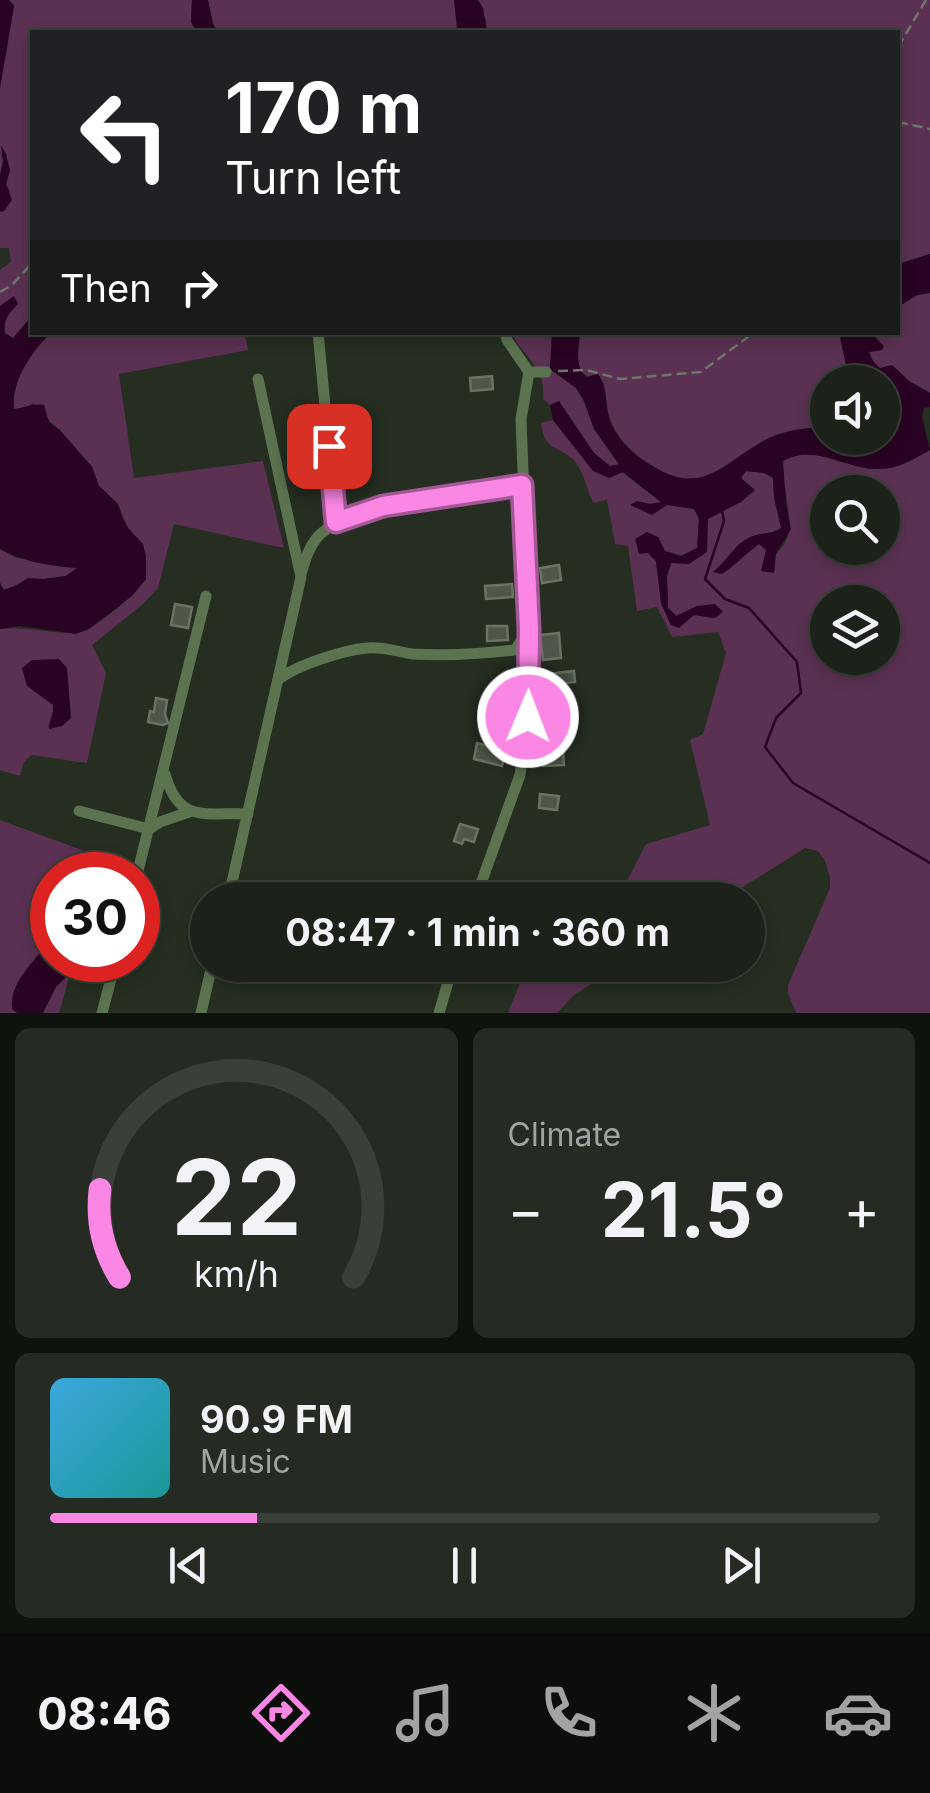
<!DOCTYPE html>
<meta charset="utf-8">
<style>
body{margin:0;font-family:Inter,sans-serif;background:#252a22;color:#f1f3f6;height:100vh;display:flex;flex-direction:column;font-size:38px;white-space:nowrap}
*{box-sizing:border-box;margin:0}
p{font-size:32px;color:#a0a4a2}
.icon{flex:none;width:55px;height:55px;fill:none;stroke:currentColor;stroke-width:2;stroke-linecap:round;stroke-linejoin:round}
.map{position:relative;height:1013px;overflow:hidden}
.drawer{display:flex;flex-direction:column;gap:15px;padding:15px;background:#0f130e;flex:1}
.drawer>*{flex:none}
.guide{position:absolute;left:30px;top:30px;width:870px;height:305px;border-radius:0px;box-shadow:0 5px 15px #0003,0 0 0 2px #3a3f38;background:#202124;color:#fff;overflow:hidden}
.buttons{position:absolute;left:810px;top:365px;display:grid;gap:20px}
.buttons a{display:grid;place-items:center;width:90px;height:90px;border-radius:50%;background:#1c2219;box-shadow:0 5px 15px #0003,0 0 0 2px #3a3f38;font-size:50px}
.speed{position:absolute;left:30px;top:852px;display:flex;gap:20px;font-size:50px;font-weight:700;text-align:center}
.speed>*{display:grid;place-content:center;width:130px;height:130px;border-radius:50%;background:#1c2219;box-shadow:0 5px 15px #0003,0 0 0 2px #3a3f38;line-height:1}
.speed .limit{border:15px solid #d22;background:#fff;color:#111}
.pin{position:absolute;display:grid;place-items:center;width:85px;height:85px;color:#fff;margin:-42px;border-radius:20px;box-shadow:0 5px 15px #0006}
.me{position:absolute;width:110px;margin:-55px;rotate:1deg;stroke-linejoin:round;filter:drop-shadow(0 0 8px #0008)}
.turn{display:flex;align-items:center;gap:35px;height:210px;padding:0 30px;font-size:45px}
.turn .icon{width:130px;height:130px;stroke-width:2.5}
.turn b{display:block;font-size:70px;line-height:85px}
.then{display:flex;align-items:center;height:95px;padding:0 30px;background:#0003;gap:20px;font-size:38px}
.big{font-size:75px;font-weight:700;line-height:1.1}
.drawer .widget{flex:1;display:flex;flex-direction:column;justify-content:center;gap:15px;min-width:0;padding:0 35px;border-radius:15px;background:#252a22}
.drawer .dial{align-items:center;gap:0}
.dial svg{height:260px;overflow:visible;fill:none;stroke:#3a3f38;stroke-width:7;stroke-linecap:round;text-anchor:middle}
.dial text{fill:#f1f3f6;stroke:none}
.song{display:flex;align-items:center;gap:30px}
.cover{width:120px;height:120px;border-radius:15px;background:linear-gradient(135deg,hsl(200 70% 55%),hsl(180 70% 35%))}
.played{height:10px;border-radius:5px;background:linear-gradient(90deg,#fb87e5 25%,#3a3f38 25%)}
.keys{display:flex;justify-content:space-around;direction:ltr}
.heat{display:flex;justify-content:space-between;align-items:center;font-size:55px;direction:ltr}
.drawer .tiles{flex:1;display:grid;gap:15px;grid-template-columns:1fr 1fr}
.widget:last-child{grid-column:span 2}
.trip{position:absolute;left:190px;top:882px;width:575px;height:100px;border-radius:50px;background:#1c2219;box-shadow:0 5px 15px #0003,0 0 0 2px #3a3f38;font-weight:700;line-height:100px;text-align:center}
.menu{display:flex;height:160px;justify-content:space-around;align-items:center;background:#0b0e0a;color:#a0a4a2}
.menu .icon{width:70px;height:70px}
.menu .selected{color:#fb87e5}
.menu b{font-size:45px;color:#f1f3f6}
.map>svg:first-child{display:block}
</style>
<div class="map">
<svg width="930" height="1013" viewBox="0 0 930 1013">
<rect width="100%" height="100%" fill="#252e21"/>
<!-- green -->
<g fill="#5a3152" fill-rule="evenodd">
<path d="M9,0H192L191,22L197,32H32V316L13,338L4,333V323L14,296L0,306V270L11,262L9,248H0V212L4,211L10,191L6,184L10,169L0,151L3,161L0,175V88L14,6Z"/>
<path d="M208,0H454L457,27L455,32H218L213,24Z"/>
<path d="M478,0H930V254L898,264V32H487L486,20Z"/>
<path d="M930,293V393L909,381L897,369L880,368L872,361L869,352L882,350L876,338L877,333L898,332V307L917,295Z"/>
<path d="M51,332L245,333L248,350L119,374L134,478L263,461L284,548L174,524L158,588L143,604L92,645L106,673L87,763L31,755L24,762L20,776L0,770V629C25,626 46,633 71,633C94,633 132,597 146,579L143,544L128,528L118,504L99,486L92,466L33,403L25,408L14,409C11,381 31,351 51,332Z"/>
<path d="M511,333H552L550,369L576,388L584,401L594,429L619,465L610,466L594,453L559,402L550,405L543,399C546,367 524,357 511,333Z"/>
<path d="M580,333H839L847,369L863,382H828L827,427C803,428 782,430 761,442C741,454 720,479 695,480C665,482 627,452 614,428C607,415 606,397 604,383C570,372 577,364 580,333Z"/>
<path d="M553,420L573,444L609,478L622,472L662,503L631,505H667L694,508L699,519L697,548L682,556L665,551L658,537L648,553L656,561L661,603L671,625L694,615L715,618L697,606L677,616L668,608L667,576L671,563L707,552V519L754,491L740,478L746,471L764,473L773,478L774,497L781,528C771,535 761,532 750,537C735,544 727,561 714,571L722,574C737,564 745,554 759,544L776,554C779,550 784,546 786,541C795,521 782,484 782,461C815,443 845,468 877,469C897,470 914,459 930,450V1013H796L788,993V985L830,888V877L824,859L818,851L805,848L722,900H617L646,844L710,825L690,740L703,734L726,653L718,632L672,637L657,607L637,611L628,546L615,544L607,500L593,503C588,491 584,475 577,464C563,445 544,454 541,423ZM828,492H882V548H828ZM828,602H882V658H828Z"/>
<path d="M0,549L16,558L78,567L66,576L43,579L28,578L17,585L4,590L0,583Z"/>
<path d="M0,820L98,856L95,875H52V960H74L59,1013H0Z"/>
<path d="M553,965H621L574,995L557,1013H508L520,983Z"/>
</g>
<!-- water -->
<g fill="#290323">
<path d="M0,0H9L14,6L0,88Z"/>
<path d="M192,0H208L213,24L218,32H197L191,22Z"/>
<path d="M454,0H478L483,8L487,32H455L457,27Z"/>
<path d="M1,145L6,154L10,170L6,184L12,200L4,211L0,212V175L3,161Z"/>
<path d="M930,254V293L917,295L898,307V264Z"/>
<path d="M14,296L18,304C9,313 3,320 5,333L13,338L32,316V332L51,333C32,351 11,381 14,409C25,408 32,403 44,405L49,422L60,430L92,467L99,486L118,504L122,517L128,528L143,544L146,557V579L132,596L89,629L76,634L20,626L0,629V583L4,590L17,585L28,578L43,579L66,576L77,568C49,566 25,562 0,549V306Z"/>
<path d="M552,333H580C579,348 574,365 586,377L598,374C609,389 604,409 612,425C615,432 621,440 625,445C633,454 646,462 656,468C702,495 723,464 760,443C782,430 803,428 827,427L828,438H885L894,430L896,420L883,400L882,382H863L847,369L839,333H877L876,338L884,346L882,350L869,352L873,361L880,368L892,365L909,381L930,393V407L924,408L922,417L930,450C914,459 897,470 877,469C845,469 815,443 783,461L786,503L791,529L776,554L774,573L761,571L766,550L759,544C745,554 737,564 722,574L713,572C726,562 734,545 749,538C760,532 771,535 781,528L774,497L773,478L764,473L746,471L741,478L755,490L741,502L708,519L707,552L689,564L671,563L667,576L668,608L676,616L697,606L715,604L723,612L715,618L694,615L679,628L671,625L661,603L656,561L648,553L639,554L635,539L647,532L658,537L665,551L681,556L697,548L699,519L694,509L667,505L652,515L630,505L637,501L650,504L661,502L623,472L609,478L593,471L553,420L550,405L559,401L594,453L610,466L619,464L594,429L584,401L576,388L550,369Z"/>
<path d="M59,659L67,668L71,718L62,726L49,729C48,722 54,716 53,705L27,686L22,668L32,660Z"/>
<path d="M52,913V960H74L70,973L56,987L43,1013H17L12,1009C10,981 32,966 45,945C51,937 48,924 50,914Z"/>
</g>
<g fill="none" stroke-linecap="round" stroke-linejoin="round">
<!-- stream -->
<path stroke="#290323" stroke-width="2.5" d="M722,511L724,521L705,579L725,599L749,608L797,662L801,693L776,718L765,747L793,783L930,863"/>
</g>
<!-- building -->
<g fill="#4e5749" stroke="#6a7364" stroke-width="2.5">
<path d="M492,376L493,389L471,391L470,378Z"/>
<path d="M360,468V476L347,477V470Z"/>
<path d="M559,565L561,580L542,583L540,568Z"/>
<path d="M512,584L513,597L486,599L485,586Z"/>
<path d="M175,604L192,607L188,628L171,625Z"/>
<path d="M487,626H507L508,640L487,641Z"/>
<path d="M559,633L561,658L543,660L540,635Z"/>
<path d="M574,671L575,682L547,685L546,674Z"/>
<path d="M156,698L167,700L165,714L168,723L163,725L148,722L150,711L154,712Z"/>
<path d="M487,722L508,725V730H510L509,740L498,739L499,735L486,733Z"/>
<path d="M477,743L506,750L502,766L474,759Z"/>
<path d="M563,749L564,765L543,766L542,750Z"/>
<path d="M540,794L559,796L557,810L539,808Z"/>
<path d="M460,824L478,829L474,842L464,839L462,844L454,841Z"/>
</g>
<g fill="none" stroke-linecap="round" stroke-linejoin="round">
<!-- path -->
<g stroke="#6f766b" stroke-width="2.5" stroke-dasharray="10 5" stroke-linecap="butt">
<path d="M898,47L926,0"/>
<path d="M898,122L930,129"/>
<path d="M0,292L12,285L32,263"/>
<path d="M558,371L586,370L620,379L701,372L748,337L750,332"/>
</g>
<!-- minor -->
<g stroke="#5b734e" stroke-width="11">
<path d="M318,332L336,522"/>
<path d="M529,372H546"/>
<path d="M301,574C305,561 308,549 316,539C344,502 475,492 523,485"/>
<path d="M279,679C297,665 344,650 367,648C383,646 397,652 413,654C447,656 481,654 515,650L529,629"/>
<path d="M165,774C179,824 204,812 248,814"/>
<path d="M79,811L149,829L160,822L189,812"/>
<path d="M137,875L206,596"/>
<path d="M228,900L301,577L258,379"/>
<path d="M475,900L520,775L528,717L529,629L521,419L529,372L507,340L505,332"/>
<path d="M102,1013L116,960"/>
<path d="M201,1013L212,965"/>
<path d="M439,1013L453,965"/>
</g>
</g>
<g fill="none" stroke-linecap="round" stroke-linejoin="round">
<defs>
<path id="route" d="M329,446L336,522L383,506L522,485L529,629L528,717"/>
</defs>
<!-- route casing -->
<use href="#route" stroke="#a35895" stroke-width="25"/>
<!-- route -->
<use href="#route" stroke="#fb87e5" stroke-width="18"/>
</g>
</svg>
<div class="buttons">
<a><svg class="icon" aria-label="sound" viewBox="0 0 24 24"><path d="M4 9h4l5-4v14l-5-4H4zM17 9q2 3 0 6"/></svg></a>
<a><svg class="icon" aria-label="search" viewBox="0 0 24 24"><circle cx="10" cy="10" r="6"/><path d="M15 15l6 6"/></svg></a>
<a><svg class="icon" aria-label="layers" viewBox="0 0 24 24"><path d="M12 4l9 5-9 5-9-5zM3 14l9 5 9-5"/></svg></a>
</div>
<div class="speed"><div class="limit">30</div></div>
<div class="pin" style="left:329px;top:446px;background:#d93025"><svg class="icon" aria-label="arrive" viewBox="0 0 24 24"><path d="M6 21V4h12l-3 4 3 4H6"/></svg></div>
<svg class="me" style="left:528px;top:717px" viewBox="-20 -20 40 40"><circle r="17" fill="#fb87e5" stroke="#fff" stroke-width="3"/><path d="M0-11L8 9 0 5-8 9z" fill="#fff"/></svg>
<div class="trip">08:47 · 1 min · 360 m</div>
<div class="guide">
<div class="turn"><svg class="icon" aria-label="left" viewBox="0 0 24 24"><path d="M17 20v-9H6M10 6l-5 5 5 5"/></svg><div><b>170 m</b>Turn left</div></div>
<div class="then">Then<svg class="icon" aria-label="right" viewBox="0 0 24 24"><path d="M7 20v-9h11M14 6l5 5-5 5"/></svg></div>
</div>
</div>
<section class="drawer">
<div class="tiles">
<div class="widget dial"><svg viewBox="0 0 100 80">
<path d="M14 69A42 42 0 1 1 86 69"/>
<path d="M14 69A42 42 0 0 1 8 42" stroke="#fb87e5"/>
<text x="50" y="56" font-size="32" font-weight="700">22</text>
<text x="50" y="72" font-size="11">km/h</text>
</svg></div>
<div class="widget"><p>Climate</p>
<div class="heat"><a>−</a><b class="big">21.5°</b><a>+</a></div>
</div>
<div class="widget">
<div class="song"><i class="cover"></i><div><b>90.9 FM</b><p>Music</p></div></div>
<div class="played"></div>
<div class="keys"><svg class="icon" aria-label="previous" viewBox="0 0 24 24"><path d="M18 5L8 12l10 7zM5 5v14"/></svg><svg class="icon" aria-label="pause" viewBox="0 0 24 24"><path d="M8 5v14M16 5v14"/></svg><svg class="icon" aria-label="next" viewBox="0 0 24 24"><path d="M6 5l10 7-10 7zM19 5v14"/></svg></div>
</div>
</div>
</section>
<nav class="menu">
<b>08:46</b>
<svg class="icon selected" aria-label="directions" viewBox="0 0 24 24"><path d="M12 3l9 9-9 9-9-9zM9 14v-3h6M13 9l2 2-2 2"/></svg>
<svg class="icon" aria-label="music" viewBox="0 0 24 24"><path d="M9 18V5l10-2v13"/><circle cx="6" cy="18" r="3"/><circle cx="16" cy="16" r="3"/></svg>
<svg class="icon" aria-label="phone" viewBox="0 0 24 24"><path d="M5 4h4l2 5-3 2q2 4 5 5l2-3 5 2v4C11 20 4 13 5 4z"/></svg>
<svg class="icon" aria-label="climate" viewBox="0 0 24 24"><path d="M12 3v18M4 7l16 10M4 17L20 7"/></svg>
<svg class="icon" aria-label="car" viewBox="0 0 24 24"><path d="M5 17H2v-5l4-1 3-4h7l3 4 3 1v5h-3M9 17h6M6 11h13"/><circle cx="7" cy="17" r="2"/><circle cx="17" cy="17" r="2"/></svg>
</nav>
